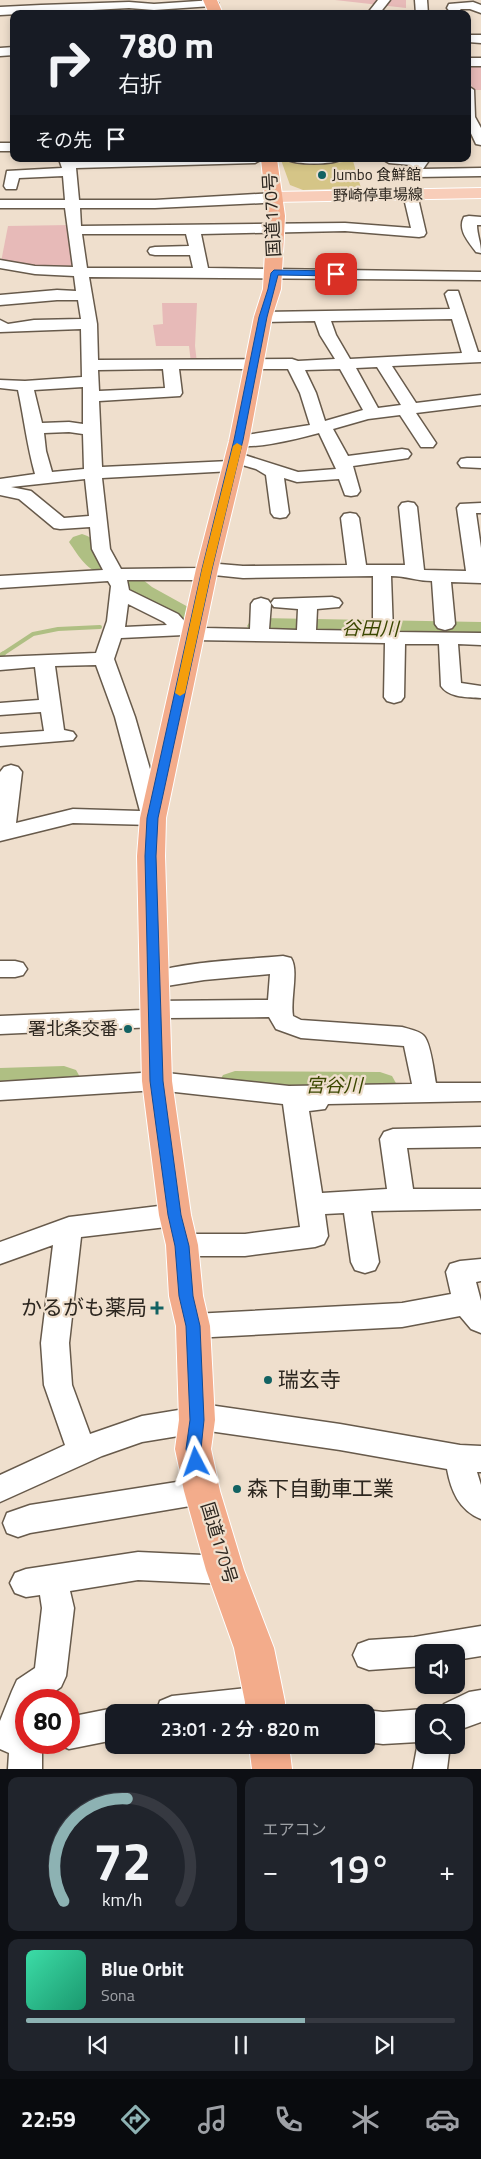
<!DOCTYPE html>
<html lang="ja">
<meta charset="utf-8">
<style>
body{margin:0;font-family:"Titillium Web","Noto Sans JP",sans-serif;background:#20242c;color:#f1f3f6;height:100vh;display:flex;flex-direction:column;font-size:19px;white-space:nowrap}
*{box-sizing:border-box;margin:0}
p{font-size:16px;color:#9ea1a6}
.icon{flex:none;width:28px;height:28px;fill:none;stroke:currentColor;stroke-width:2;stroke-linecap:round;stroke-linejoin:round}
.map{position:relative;height:1769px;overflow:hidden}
.sheet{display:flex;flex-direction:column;gap:8px;padding:8px;background:#0d0f14;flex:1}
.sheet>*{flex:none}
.hud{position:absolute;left:10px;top:10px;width:461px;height:152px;border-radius:10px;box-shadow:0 2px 8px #0003;background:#171b24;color:#f1f3f6;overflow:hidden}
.controls{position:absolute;left:415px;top:1644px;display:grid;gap:10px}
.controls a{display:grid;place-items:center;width:50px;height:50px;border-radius:10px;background:#171b24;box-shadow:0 2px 8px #0003;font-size:25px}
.speed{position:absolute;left:15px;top:1689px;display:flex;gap:10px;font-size:25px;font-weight:700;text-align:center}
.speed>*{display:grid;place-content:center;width:65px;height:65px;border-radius:50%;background:#171b24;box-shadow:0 2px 8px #0003;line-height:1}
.speed .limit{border:8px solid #d22;background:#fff;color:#111}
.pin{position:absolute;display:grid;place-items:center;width:42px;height:42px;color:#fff;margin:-21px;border-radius:10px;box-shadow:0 2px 8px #0006}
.me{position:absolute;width:55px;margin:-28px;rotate:356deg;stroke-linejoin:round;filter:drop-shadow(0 0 4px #0008)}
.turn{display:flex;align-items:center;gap:18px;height:105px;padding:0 25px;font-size:22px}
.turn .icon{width:65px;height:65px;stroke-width:2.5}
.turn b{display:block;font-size:35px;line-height:42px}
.then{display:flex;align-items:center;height:48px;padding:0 25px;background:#0003;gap:10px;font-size:19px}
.big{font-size:38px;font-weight:600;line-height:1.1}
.sheet .tile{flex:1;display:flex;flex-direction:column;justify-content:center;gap:8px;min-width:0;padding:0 18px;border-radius:10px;background:#20242c}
.sheet .dial{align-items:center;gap:0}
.dial svg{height:130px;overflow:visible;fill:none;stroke:#363941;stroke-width:7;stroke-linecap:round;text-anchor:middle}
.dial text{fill:#f1f3f6;stroke:none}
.song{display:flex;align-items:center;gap:15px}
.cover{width:60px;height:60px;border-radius:8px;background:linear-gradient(135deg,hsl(160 70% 55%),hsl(160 70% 35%))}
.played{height:5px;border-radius:2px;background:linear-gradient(90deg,#8db2b3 65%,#363941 65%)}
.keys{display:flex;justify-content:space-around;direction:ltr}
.heat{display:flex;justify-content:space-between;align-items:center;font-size:28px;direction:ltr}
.sheet .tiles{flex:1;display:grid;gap:8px;grid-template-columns:1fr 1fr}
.tile:last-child{grid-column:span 2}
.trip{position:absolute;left:105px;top:1704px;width:270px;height:50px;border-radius:10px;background:#171b24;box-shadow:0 2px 8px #0003;font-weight:600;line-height:50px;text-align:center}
.menu{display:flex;height:80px;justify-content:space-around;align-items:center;background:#090b0e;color:#9ea1a6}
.menu .icon{width:35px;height:35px}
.menu .on{color:#8db2b3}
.menu b{font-size:22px;color:#f1f3f6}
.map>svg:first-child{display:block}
</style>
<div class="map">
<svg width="481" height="1769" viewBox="0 0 481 1769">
<rect width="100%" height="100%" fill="#efdfcd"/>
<!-- green -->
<g fill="#e7bab8">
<path d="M335,0H406V8Z"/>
<path d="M481,64V90H473L468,75V65Z"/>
<path d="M70,225L78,270L59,269L1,262L8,226Z"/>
<path d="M162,303H197L195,346L197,363H191L189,346H156L153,325L163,324Z"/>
</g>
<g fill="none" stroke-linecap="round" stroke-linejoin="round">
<!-- stream-far1 -->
<path stroke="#afbf83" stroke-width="4" d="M1,655L33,634L58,629L100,627"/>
<!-- stream -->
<path stroke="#afbf83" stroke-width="5" d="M0,656L3,654"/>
<!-- river -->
<g fill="#afbf83" fill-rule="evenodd">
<path d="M82,534C97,538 107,555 116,567L112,572C91,578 80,558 69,542L73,537Z"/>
<path d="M128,573L137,575L152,587L199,613L203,619L199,625C196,626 192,627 188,626C172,624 124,594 115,581L119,575Z"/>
<path d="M260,618L481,622V638L260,634L251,632L247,626L251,620Z"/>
<path d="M64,1066L76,1070L81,1079L76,1088L64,1092L0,1094V1068Z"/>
<path d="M235,1071L380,1072L392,1076L397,1085L392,1094L380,1098L235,1097L223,1093L218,1084L223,1075Z"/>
</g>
</g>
<!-- building -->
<path fill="#d5c587" d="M281,160L297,164L314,165L353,161L361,188L303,190L290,185Z"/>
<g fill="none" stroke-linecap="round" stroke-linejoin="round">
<defs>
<g id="minor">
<path d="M214,0L218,3L212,6L154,10L129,8L0,15V7L41,5L129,2L154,4Z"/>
<path d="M378,0H390L379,14H367Z"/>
<path d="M415,0H427L428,14H416Z"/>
<path d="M473,2L481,5V13L470,9H460L464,14H452L447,8L449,4Z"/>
<path d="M468,35H481V43L468,42Z"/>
<path d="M14,47V55L0,56V48Z"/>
<rect x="468" y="58" width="13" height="8"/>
<path d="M468,86L474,90L475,117L481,128V145L476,144L468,127Z"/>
<rect x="0" y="143" width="14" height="8"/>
<path d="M59,159H262L255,163L76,168L79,200H155L275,193L282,197L280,200L263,203L155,208H80L81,226L345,223L411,228L403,194L410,190L417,194L426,233L424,236L419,237L345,231L201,234L208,268L481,272V280L89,277L97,324L98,360L292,359L298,361L335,359L320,335L315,321L263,322L258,320L255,317L258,314L263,312L450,309L445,294L448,291H458L478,352H481V362L392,366L416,403L481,395V405L416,413L436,443L433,447H421L400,415L368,419L333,429L348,456L402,449L408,450L411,454L408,458L402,459L353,466L360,491L357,495L351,496L345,495L339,479L297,482L284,478L289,513L286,517L280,518L274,517L271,513L266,475L256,469L239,464L241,466L238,470L232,471L102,478L110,549L121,569L198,568L200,565L207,563L243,566L347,565L341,518L344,514L350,513L356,514L359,518L366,565H405L399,507L402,503L408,502L414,503L417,507L424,570L466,571L457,508L460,504L481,503V513H476L481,548V583L451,582L455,624L452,628L445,630L438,628L435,624L432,581C417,581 406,576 391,576L393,632L481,633V645L458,644L461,683L481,686V698C468,697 449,698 441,686L439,644H405L404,697L401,701L394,703L387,701L384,697L385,643L193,640L186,638L184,635L121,638L114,659L135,717L164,818L161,823L153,825L73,823L0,841V772L4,767L11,765L18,767L22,772L16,823L73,809L140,811L115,717L96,665L55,666L64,730L73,732L76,736L73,740L0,746V734L44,731L41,712L0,715V703L39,700L35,667L0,670V657L96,653L107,621L111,586L108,581L0,588V576L103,570L92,549L90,527L60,529L54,528L19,499L0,495V479L35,474C27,446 24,418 18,390L0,388V380L25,381L82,377L81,329L0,332V320L8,324L34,320L81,319L78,300H57L0,305V295L57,290L76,291L74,276L35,274L0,268V260L35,266L73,267L65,208H0V200H65L63,176L19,178L16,189H6L4,186L7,171L62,168ZM82,234H186L189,246L155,247L150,248L148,251L150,254L155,255H190L193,268H87ZM452,319L462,353L350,359L336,335L331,321ZM377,367L401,405L378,408L356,368ZM163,369L165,388L99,391L98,370ZM179,369H288L300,393L310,425L233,437L230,441L233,445C255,450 296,439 319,433L336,469L298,472L235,452L229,453L226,457L230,461L102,467L99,401L180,396L182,393ZM340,369L363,410L325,421L316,393L305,370ZM83,387V424L69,422L42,423L34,390ZM69,432L83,434L84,469L52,472L46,451L44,433ZM85,479L89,516L64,518L31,491L11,487ZM214,575L243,578L373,576V631L316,630L317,609L339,607L342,603L339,599L332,597L274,599L271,603L274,607L298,609L297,630L269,629L271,604L268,600L261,598L254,600L251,604L250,629L204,628L202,625L187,624L178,614L129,590L127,580H206L213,578ZM128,604L164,622L167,625L125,627Z"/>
<path d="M287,159H341C335,165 293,165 287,159Z"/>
<path d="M382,159H430L423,169L481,168V176L416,177L409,173L411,165L389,163Z"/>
<path d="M469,216L481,217V225H477C477,235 481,242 481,253L476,252C469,242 457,230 464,217Z"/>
<path d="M467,458H481V468L461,467L458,463L461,459Z"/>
<path d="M283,956L291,958C299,970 290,1000 293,1016L301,1020L402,1027C409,1029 420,1031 424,1036C431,1044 434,1073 436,1083H481V1101L328,1104L325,1109L309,1111L322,1193L387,1189L380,1139L384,1132L393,1129L481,1127V1147L407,1148L413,1189H481V1209L371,1211L379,1262L375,1270L365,1273L355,1270L351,1262L344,1213L325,1214L328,1236L324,1244L315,1247L245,1256H182L172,1253L169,1245L172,1237L182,1234H245L300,1227L283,1104L157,1090L0,1100V1082L157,1072L289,1086L412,1084L404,1046L301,1038L276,1029L269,1017L167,1018L164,1024L155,1027L0,1034V1016L142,1010L145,1004L154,1001L268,1000L270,974L204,980L154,988L146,986L142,980L146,974C189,961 238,960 283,956Z"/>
<path d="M0,961H15L23,963L27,969L23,975L15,977H0Z"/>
<path d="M175,1204L184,1208L188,1215L184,1222L175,1226L81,1237L69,1343L72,1385L90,1434L142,1416L209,1405L340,1424L460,1445L481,1446V1472H477L481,1485V1519C459,1510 451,1491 447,1469L340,1450L209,1431L142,1442L102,1456L0,1502V1475L65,1445L44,1385L41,1343L53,1245L0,1264V1242L69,1217Z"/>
<path d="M481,1259V1281L476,1282L481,1301V1333L471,1329L460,1316L402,1327L193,1338L183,1334L179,1326L183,1318L193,1314L402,1303L451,1294L446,1272L450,1264L460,1261Z"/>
<path d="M202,1478L213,1482L217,1491L213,1500L202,1504L30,1533L18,1537L7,1533L3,1523L7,1513L30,1505Z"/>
<path d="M138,1552L225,1556L236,1560L240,1570L236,1580L225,1584L138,1580L70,1591L74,1608L66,1676L61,1687L43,1700H26V1742H42V1769H8L9,1753L0,1749V1721L12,1691L17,1680L35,1668L42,1608L40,1595L26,1597L15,1593L10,1583L15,1573L26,1569Z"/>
<path d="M481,1626V1656L456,1660V1652H424V1666L369,1670L358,1666L353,1655L358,1644L369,1640L414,1637Z"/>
<path d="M265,1686L277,1691L281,1702L277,1712H156L160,1701L172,1696Z"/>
<path d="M481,1690V1722L456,1731V1712H441L444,1704L469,1692Z"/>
<path d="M114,1708L125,1712H114V1740L69,1749L57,1744L56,1742H69V1717Z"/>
<path d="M424,1709L433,1712H424V1745H450L447,1769H413L418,1742L383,1744L366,1742V1712H360L366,1710L383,1712Z"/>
</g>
<path id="major" d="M481,188V198L275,202L269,201L266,197L269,193L275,192Z"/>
<g id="highway">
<path d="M203,0H217L223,14H209Z"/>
<path d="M261,159H277L285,216L281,289L272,317L249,441L218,569L166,818L165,856L172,1081L191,1215L198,1245L203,1296L210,1326L215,1420L211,1449L220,1491L244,1570L274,1648L285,1702V1712H245V1702L234,1648L206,1570L184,1491L175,1449L179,1420L176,1326L169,1296L166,1245L159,1215L142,1081L137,856L140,818L196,569L229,441L254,317L263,289L267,216Z"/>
<path d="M249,1745H289L292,1769H252Z"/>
</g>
</defs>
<!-- minor casing -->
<use href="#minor" stroke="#675a4b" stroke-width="3"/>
<!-- major casing -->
<use href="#major" stroke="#fff" stroke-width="2"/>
<!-- highway casing -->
<use href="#highway" stroke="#fff" stroke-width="2"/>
<!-- minor -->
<use href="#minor" fill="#fff" fill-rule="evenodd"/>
<!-- major -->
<use href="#major" fill="#f8cdb9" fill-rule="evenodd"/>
<!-- highway -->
<use href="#highway" fill="#f3ac8b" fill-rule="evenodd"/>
</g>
<!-- route -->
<path fill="#1a73e8" stroke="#114b97" d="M274,270L336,271L339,274L336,276L278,275L267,317L243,440L212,569L158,818L156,856L163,1081L181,1215L189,1246L193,1296L200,1326L204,1420L201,1449L204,1462L201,1467L196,1469L191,1467L186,1449L190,1420L186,1326L179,1296L175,1246L168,1215L150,1081L145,856L147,818L202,569L234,440L259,317L268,289L271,273Z"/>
<!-- slow -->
<path fill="#f59e0b" d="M237,443L242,446L212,569L185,693L180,696L175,693L202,569L233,446Z"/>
<!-- markers -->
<g fill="#126262" stroke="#efdfcd" stroke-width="2">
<circle cx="322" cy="175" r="5"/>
<circle cx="128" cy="1029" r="5"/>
<path d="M154.5 1300.5h5v5h5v5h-5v5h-5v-5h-5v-5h5z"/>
<circle cx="268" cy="1380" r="5"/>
<circle cx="237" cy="1489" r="5"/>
</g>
<g text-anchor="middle" stroke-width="4.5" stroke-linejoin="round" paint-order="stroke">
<!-- far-poi labels -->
<g font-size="15" fill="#2c261f" stroke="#efdfcd" text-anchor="start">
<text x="332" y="180">Jumbo 食鮮館</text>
</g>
<!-- far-street labels -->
<g font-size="15" fill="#2c261f" stroke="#efdfcd">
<text transform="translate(378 195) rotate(-1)" y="5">野崎停車場線</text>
</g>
<!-- street labels -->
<g font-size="18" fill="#2c261f" stroke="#efdfcd">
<text transform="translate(272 215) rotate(-93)" y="6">国道170号</text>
<text transform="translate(219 1543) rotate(73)" y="6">国道170号</text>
</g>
<!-- poi labels -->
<g font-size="18" fill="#2c261f" stroke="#efdfcd" text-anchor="end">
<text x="118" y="1035">署北条交番</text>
</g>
<!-- water labels -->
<g font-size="19" font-style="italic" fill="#3b4700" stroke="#efdfcd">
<text transform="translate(370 628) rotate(1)" y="7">谷田川</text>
<text x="334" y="1092">宮谷川</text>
</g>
<!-- near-poi labels -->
<g font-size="21" fill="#2c261f" stroke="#efdfcd" text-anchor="start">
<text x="147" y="1315" text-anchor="end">かるがも薬局</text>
<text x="278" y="1387">瑞玄寺</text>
<text x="247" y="1496">森下自動車工業</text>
</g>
</g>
</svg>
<div class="controls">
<a><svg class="icon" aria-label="sound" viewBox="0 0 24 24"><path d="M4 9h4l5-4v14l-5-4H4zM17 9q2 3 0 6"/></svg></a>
<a><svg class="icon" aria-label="search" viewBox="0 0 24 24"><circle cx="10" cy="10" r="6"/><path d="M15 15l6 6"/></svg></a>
</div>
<div class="speed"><div class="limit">80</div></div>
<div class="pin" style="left:336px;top:274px;background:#d93025"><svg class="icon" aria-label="arrive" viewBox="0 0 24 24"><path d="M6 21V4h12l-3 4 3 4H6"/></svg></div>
<svg class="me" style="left:196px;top:1462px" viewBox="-20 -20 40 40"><path d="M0-17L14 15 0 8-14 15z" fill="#1a73e8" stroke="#fff" stroke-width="4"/></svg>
<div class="trip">23:01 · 2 分 · 820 m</div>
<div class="hud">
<div class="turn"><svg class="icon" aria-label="right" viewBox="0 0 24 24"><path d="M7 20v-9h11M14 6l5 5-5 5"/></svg><div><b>780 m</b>右折</div></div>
<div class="then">その先<svg class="icon" aria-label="arrive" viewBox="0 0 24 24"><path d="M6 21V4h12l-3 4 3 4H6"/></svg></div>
</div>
</div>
<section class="sheet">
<div class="tiles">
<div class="tile dial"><svg viewBox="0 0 100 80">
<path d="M14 69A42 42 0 1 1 86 69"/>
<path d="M14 69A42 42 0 0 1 53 6" stroke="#8db2b3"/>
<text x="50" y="56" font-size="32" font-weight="700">72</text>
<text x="50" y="72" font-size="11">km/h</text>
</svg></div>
<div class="tile"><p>エアコン</p>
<div class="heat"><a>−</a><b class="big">19°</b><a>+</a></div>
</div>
<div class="tile">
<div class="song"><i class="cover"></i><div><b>Blue Orbit</b><p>Sona</p></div></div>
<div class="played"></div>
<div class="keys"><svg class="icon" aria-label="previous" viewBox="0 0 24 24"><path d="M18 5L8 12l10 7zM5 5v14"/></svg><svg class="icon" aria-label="pause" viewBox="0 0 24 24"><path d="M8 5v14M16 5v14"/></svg><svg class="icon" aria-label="next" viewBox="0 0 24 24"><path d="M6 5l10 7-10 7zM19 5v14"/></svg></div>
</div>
</div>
</section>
<nav class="menu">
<b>22:59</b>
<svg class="icon on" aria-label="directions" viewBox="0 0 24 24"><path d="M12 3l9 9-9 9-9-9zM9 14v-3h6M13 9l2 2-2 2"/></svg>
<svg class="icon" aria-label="music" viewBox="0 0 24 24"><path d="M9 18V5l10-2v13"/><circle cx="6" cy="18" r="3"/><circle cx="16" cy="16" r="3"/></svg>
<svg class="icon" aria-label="phone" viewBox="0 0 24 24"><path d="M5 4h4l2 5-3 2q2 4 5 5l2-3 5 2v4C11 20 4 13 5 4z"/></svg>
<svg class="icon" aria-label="climate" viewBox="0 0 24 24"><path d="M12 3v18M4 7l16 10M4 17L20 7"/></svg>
<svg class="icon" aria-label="car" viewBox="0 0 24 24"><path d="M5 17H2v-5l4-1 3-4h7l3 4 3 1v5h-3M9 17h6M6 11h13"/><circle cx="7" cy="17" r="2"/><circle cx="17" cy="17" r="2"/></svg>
</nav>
